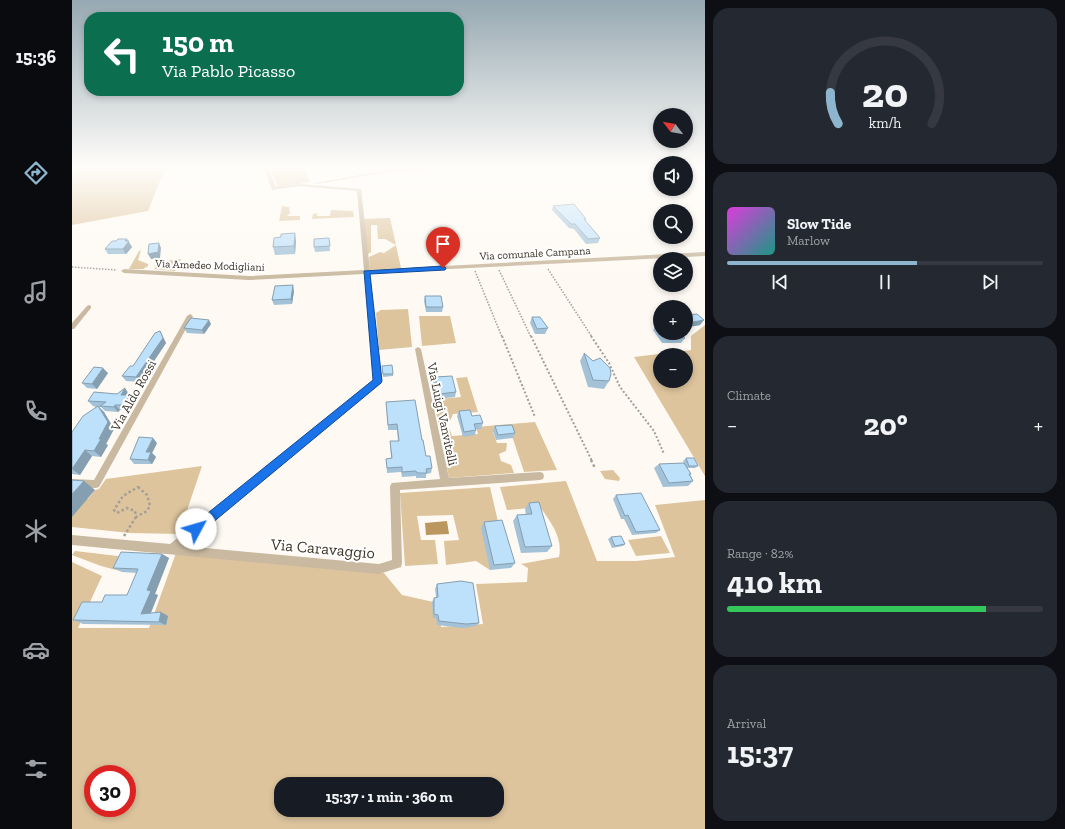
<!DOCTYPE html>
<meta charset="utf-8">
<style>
body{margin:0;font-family:"Zilla Slab",serif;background:#242831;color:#f1f3f6;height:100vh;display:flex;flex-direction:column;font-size:15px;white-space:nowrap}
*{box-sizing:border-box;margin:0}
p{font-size:13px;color:#9ea1a6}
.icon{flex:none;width:22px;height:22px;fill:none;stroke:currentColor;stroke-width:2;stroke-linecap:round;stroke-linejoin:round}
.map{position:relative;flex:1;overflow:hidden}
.drawer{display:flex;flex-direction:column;gap:8px;padding:8px;background:#0d0f14;width:360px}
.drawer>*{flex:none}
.banner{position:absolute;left:12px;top:12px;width:380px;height:84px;border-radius:16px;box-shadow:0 2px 6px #0003;background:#0b6e4f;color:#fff;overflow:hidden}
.needle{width:26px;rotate:301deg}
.buttons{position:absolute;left:581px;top:108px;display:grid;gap:8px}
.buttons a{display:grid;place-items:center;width:40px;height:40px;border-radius:50%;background:#171b24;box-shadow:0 2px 6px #0003;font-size:20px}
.speed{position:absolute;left:12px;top:765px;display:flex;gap:8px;font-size:20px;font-weight:700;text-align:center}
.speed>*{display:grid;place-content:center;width:52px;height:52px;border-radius:50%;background:#171b24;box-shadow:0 2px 6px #0003;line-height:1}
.speed .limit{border:6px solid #d22;background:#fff;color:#111}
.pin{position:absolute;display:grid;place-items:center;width:34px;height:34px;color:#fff;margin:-41px -17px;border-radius:50% 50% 50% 0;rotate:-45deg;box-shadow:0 0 4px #0007}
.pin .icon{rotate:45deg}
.me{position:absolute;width:44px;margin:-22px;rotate:51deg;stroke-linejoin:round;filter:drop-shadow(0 0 3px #0008)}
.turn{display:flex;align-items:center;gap:14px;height:84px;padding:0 12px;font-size:18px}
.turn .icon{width:52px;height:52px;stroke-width:2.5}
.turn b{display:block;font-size:28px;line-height:34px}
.big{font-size:30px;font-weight:700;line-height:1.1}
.drawer .tile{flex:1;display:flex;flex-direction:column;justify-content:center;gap:6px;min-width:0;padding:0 14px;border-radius:16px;background:#242831}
.drawer .dial{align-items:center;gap:0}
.dial svg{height:104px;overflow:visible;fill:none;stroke:#363941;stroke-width:7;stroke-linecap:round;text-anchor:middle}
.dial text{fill:#f1f3f6;stroke:none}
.song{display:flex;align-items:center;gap:12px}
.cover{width:48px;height:48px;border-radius:6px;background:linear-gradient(135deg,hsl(300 70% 55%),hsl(170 70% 35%))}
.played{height:4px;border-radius:2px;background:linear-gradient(90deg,#8db5cd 60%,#363941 60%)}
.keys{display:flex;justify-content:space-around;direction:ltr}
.heat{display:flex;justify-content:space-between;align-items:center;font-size:22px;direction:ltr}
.charge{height:6px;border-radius:3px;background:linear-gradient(90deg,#34c759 82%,#363941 0)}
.trip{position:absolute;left:202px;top:777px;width:230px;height:40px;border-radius:16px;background:#171b24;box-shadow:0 2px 6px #0003;font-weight:700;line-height:40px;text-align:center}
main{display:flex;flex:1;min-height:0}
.menu{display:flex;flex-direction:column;width:72px;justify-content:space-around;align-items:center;background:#090b0e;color:#9ea1a6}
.menu .icon{width:28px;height:28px}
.menu .active{color:#8db5cd}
.menu b{font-size:18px;color:#f1f3f6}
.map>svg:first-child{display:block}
</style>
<main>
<nav class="menu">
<b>15:36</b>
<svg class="icon active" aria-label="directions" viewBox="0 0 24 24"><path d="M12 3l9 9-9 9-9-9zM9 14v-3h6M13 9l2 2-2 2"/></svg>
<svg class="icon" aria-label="music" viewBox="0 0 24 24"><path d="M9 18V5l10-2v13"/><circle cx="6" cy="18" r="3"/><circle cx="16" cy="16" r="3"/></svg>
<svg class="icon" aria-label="phone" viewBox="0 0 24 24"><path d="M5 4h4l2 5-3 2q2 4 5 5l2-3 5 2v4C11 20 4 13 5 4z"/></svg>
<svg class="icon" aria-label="climate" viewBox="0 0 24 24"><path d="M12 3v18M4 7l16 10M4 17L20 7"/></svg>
<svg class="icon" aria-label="car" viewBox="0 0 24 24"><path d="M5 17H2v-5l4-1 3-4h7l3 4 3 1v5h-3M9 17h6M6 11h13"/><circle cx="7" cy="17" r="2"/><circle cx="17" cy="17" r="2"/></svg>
<svg class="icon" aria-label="filters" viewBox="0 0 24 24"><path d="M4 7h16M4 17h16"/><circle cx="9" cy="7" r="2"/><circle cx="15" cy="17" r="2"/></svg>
</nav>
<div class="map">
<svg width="633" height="829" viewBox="0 0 633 829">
<rect width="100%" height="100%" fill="#fefaf3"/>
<!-- green -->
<g fill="#ddc49d" fill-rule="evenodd">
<path d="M94,166L76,211L0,225V172L8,167Z"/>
<path d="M203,166H232L238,182L206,187L197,167Z"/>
<path d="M210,206L217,207L218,213L215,216H228V220L207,221Z"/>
<path d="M259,210L281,211L282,217L240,219L241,214L245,213V216H258Z"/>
<path d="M318,218L329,268L298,270L297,257L308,252L312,253L324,245L313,239H306L305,225H299V252L296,254L291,219Z"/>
<path d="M69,250L66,260L76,264V266L71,269H57L67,251Z"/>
<path d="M109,259L103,271L82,269L85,266H82L90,261Z"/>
<path d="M336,309L340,347L307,350L304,313L309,310Z"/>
<path d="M347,316H378L384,343L350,346Z"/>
<path d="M633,325V476L562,357L619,350V336ZM588,355H614V381H588Z"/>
<path d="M395,377L406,412L381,414L378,421L370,423L378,430L380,436L406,434L404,427L463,422L485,470L452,472L438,430L421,432L425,443H435L434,451L427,454L429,461L439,465L442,473L377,478L358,380L362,379L367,399L389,397L384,378Z"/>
<path d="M130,466L107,534L58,533L0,527V516L14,499H16L23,490L27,489L34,479Z"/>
<path d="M541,470L548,478L547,481L533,479L528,471Z"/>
<path d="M494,481L525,561H564L603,557L583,505L633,500V829H0V562L30,576L6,628H77L104,553L312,573L330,595L366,603L369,627L411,624L404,584L455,582L456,568L449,564L487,557C491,538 479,522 468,507L435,510L428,487ZM21,774H55V808H21ZM209,784H425V810H209Z"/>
<path d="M418,487L427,526L418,570L404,561L374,565L372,541L387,540L381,515L345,516L349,540H363L366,564L333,566L328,493Z"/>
<path d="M589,536L598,553L564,556L556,540Z"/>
<path d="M3,551L54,557L48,571L29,566L0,555Z"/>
</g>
<!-- water -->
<path fill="#bb975f" d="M375,521L377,534L354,535L353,523Z"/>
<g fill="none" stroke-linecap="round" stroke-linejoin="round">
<!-- path-far2 -->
<g stroke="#a49e95" stroke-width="1.5" stroke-dasharray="1.5 1.5" stroke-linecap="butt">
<path d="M0,267L45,270"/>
<path d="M476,269L520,337"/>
<path d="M427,270L459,337"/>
<path d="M403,271L430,337"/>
</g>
<!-- path-far1 -->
<g stroke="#a49e95" stroke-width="2" stroke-dasharray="2 2" stroke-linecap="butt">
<path d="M430,336L463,417"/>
<path d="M459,336L520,461"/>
<path d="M519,336L537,363L548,387L582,431L592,454"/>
</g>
<!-- path -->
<g stroke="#a49e95" stroke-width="2.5" stroke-dasharray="2.5 2.5" stroke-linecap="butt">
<path d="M519,460L523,468"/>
<path d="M66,487L75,495L78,506L75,511L64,517L63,511L55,508L45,513L42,510L51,496Z"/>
<path d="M52,536L64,517"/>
</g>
<!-- street -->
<g fill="#c9b9a0" fill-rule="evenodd">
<path d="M191,166H195L204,187L227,184L289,189L298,270L633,252V256L298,273L310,381L309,383L112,546L307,564L320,560L318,486L320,483L368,479L343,349L346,347L349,349L377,478L468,472L471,473L472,476L471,479L468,480L328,490L330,563L329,567L307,574L0,545V535L98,544L302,380L292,274L177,280L52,273L49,271L52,269L177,276L292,270L285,191L227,186L200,190Z"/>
<path d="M373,166H389L387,167L317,172L244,184L242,183L317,170Z"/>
<path d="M17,305L19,306V308L2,329H0V323L15,306Z"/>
<path d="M118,314L121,316L27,487L24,488L0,487V479L22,480L115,316Z"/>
</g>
</g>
<!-- wall -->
<g fill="#a3c2d8">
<path d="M481,206L514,219L513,221L528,238L526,243L514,244L502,229L497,228L480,210Z"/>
<path d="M209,237L224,241L223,254L203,255L201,247Z"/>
<path d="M257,238L258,251L243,252L242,247Z"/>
<path d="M55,239L60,247L54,254H36L33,249L44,241Z"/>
<path d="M222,291L220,304L202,305L200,300Z"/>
<path d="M353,296L371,307L370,312H354L352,301Z"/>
<path d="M614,315L628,325L617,327L614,324Z"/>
<path d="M460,317L476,328L473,334H463L458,323Z"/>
<path d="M139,324L132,334L115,333L112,328Z"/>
<path d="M588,324V333H608L613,338L609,343H590L581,330L584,325Z"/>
<path d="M88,331L94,343L68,382L54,381L50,376L61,366Z"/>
<path d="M512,353L521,361L537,381L532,389L516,387L508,361Z"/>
<path d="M310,366L321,374V376L311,377Z"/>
<path d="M36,373L25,389L15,388L10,383Z"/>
<path d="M363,377L384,392L383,397L366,399L362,382Z"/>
<path d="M45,394H57L56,395H58L62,400L56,410H48L46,412L33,411L29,407H27L32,412L42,429L34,444L36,445L29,457L20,456L8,475L0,474V432L24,407L21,406L16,401Z"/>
<path d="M314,402L350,440L354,456L360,468L359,473L354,474V478H344V476L330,477L329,472L315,473L314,459L319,458L318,441H326L325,430H316Z"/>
<path d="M387,411L400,416L411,423L409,429H404V430L403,435L391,437L385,416Z"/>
<path d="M423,426L443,433L441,438L424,440L421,431Z"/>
<path d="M85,443L80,453L84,457L80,464H62L58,459Z"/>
<path d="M614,458L626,466L623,468H615L619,474H618L621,481L616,486L591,487L582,468L587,464L612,463L611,461Z"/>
<path d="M544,495L588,530L584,533L560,535L552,519H549L541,499Z"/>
<path d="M457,503L480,546L475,552L449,553L441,521L445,515H454L453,509Z"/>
<path d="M412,522L443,563L439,568L418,570L409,528Z"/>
<path d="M539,537L553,544L551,546L540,548L536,539Z"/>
<path d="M90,554L97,558L83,594L86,595L79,613L96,616L94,625L11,624L1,620L30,602L55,595L65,573L50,572L41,568Z"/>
<path d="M365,584L407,623L404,626L391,628L365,625L364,618H361L360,602L362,598L364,597L363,589Z"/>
</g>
<!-- shaded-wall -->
<g fill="#859eb0">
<path d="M223,233L224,241L223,254L222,246Z"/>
<path d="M55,239L60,247L54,254L51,249L53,241Z"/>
<path d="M87,243L89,248L88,258L79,259L76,254Z"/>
<path d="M221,285L222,291L220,304L219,299Z"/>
<path d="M137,320L139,324L132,334L130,330Z"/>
<path d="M632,320L628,325L617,327L621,322Z"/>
<path d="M88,331L94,343L68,382L64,377Z"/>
<path d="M31,368L36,373L25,389L20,384Z"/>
<path d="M53,388L57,394L53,400L49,395Z"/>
<path d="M58,395L62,400L56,410L52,405Z"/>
<path d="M43,405L48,410L46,412L42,407Z"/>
<path d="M26,406L32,412L42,429L34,444L36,445L29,457L22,451L27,439Z"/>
<path d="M81,438L85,443L80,453L84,457L80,464L76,460L74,452Z"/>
<path d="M13,450L20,456L8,475L0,469Z"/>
<path d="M12,481L23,490L0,517V494Z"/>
<path d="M90,554L97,558L83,594L86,595L77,617L69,614L75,590Z"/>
<path d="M89,612L96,616L94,625L87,622Z"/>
</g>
<!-- building -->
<g fill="#bee1fb" stroke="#859eb0">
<path d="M502,204L514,219H512L528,238L516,239L503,224H499L481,206Z"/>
<path d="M223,233L222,246L201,247L202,238L209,237V234Z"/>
<path d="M257,238L258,246L242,247V239Z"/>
<path d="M46,239H55L53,241H57L51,249H33L40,241H44Z"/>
<path d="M87,243L86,252L76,254L77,244Z"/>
<path d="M221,285L219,299L200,300L203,286Z"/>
<path d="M353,296H369L371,307H354Z"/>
<path d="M625,314L632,320L621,322L614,315Z"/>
<path d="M460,317H468L476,328L465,329Z"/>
<path d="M119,318L137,320L130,330L112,328Z"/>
<path d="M588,324V330L584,325Z"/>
<path d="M88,331L91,338L64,377L50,376L58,366H61L83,333Z"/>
<path d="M590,333H608L613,338H594Z"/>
<path d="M512,353L521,361L528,358L538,368L539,374L537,381L521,380Z"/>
<path d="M320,365L321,374H311L310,366Z"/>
<path d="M22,367L31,368L20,384L10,383Z"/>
<path d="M380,376L384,392L367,394L363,377Z"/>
<path d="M53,388L49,395H58L52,405H43L42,407L28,406L34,402L16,401L22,392L45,394Z"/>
<path d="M343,400L350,440H351L354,456H358L360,468L354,469L355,473H345L344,471L330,472V467L315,468L314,459L320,458L318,441H327L325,424L316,425L314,402Z"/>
<path d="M26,406L36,422L27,439H29L22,451L13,450L0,469V432L11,416Z"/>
<path d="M398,410L400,416L408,415L411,423L402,424L404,430L392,432L387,411Z"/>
<path d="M440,425L443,433L426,435L423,426Z"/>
<path d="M67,437L81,438L74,452H79L76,460L58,459Z"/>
<path d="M614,458H622L626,466H617Z"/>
<path d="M612,463L619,474H617L621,481L597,483L587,464Z"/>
<path d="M0,480L12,481L0,494Z"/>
<path d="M569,493L588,530L564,532L556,515L553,516L544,495Z"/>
<path d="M467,502L480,546L453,547L445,515L460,514L457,503Z"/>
<path d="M430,520L443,563L422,565L412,522Z"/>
<path d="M549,536L553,544L543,546L539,537Z"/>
<path d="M49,552L90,554L75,590L79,591L69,614L89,612L87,622L1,620L10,602H30L33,595H55L66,569L41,568Z"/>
<path d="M389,581L401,583L407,623L394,624L367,621L366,615L362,614V598L366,597L365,584Z"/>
</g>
<!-- sky -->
<linearGradient id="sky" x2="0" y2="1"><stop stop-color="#96a8b1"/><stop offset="0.59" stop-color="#fffdfa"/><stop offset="1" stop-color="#fffdfa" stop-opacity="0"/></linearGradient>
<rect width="633" height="282" fill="url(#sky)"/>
<!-- route -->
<path fill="#1a73e8" stroke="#114b97" d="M371,266L374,268L373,270L298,274L310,381L309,383L128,533L124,535L121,533L119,529L121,525L301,380L292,271Z"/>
<g text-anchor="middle" stroke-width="4" stroke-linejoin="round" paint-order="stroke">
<!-- far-street labels -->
<g font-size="11" fill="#3b3326" stroke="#fff">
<text transform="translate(463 253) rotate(-3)" y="4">Via comunale Campana</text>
<text transform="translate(138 265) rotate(2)" y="4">Via Amedeo Modigliani</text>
</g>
<!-- street labels -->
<g font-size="13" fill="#3b3326" stroke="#fff">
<text transform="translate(61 395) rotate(-61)" y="5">Via Aldo Rossi</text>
<text transform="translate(371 414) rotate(78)" y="5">Via Luigi Vanvitelli</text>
</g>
<!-- near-street labels -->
<g font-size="16" fill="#3b3326" stroke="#fff">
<text transform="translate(251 548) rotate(5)" y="6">Via Caravaggio</text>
</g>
</g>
</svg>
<div class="buttons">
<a><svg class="needle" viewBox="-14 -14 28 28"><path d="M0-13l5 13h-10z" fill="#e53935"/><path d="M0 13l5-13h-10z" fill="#9ea1a6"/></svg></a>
<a><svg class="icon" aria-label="sound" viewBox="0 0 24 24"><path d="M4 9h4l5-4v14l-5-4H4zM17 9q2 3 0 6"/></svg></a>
<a><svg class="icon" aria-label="search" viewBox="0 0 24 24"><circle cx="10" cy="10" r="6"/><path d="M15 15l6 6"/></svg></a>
<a><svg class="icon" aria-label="layers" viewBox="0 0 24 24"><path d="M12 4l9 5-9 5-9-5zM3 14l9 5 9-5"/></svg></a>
<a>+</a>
<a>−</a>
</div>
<div class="speed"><div class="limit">30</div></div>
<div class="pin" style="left:371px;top:268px;background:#d93025"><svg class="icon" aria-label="arrive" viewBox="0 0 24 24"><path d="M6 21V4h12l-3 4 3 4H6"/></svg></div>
<svg class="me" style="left:124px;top:529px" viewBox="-20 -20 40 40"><circle r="19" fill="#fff"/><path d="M0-13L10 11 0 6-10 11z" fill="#1a73e8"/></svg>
<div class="trip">15:37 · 1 min · 360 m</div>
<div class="banner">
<div class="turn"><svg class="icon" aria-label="left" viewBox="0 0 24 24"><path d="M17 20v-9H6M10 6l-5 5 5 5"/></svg><div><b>150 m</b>Via Pablo Picasso</div></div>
</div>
</div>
<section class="drawer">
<div class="tile dial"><svg viewBox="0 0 100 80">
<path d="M14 69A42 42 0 1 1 86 69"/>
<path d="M14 69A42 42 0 0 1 8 45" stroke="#8db5cd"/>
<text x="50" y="56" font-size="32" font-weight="700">20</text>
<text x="50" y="72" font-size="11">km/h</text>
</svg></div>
<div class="tile">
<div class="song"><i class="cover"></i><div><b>Slow Tide</b><p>Marlow</p></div></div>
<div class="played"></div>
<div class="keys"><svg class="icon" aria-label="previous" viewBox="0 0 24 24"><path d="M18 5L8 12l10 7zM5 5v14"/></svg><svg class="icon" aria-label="pause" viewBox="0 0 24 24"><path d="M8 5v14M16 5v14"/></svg><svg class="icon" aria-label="next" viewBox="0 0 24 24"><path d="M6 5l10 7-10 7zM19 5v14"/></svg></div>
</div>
<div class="tile"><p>Climate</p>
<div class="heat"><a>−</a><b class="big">20°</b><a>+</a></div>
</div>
<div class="tile"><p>Range · 82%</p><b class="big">410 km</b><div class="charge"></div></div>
<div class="tile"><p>Arrival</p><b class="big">15:37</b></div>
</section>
</main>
